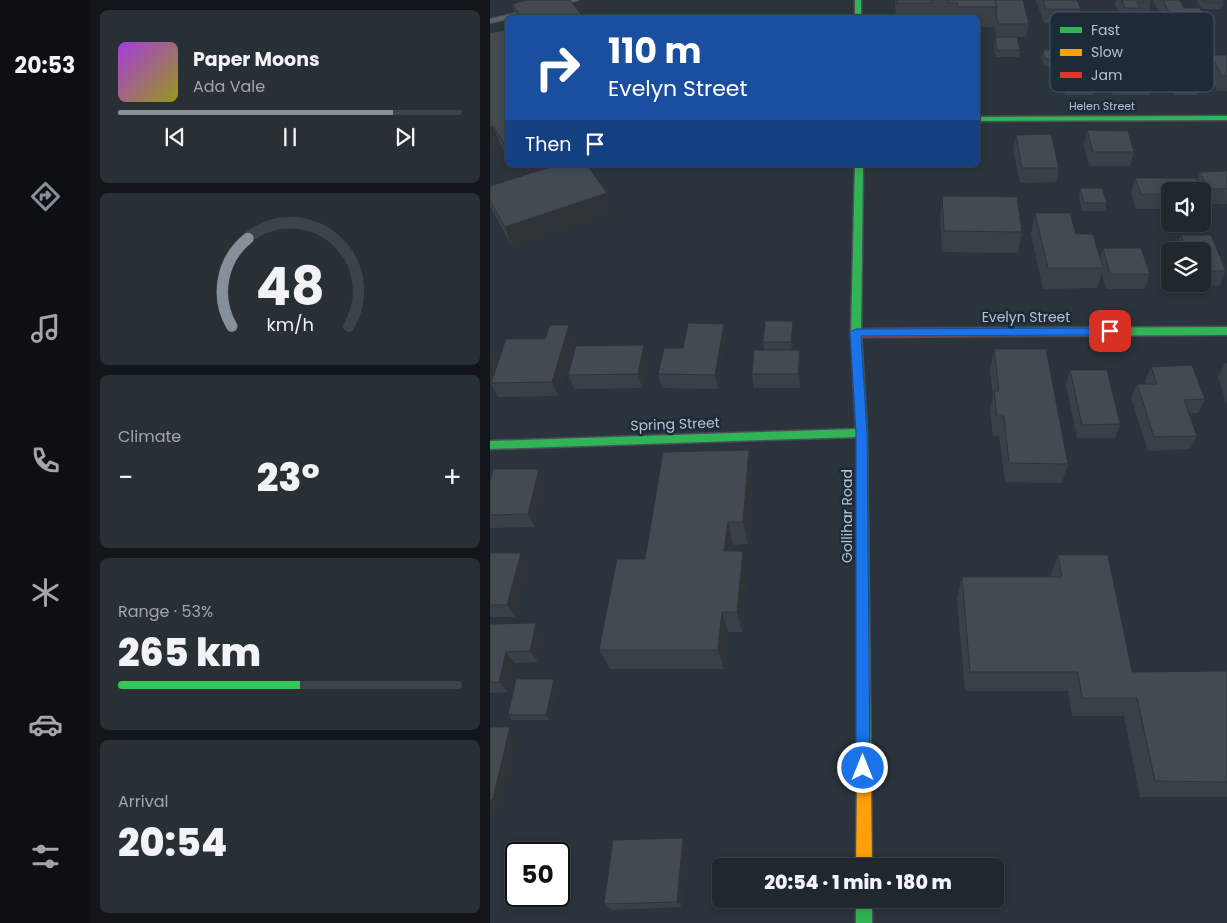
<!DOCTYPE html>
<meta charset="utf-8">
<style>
body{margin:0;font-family:Poppins,sans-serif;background:#282f35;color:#f1f3f6;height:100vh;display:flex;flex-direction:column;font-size:19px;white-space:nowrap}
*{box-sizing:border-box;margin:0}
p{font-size:16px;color:#a2a5aa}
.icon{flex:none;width:28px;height:28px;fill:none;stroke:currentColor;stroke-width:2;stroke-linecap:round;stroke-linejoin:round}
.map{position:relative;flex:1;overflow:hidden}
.sheet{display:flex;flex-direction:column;gap:10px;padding:10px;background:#121519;width:400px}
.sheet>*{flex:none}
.banner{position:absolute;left:15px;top:15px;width:475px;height:152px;border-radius:8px;box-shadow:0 2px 8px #0003,0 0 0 1px #3d4449;background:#1a4fa0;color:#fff;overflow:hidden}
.fabs{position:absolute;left:671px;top:182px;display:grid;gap:10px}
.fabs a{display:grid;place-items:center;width:50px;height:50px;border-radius:8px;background:#20272d;box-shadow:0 2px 8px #0003,0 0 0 1px #3d4449;font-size:25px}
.speed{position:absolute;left:15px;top:842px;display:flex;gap:10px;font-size:25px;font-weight:700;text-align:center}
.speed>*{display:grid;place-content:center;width:65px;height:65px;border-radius:50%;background:#20272d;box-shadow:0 2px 8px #0003,0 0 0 1px #3d4449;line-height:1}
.speed .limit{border:2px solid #111;border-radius:8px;background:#fff;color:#111}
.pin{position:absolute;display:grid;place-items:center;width:42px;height:42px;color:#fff;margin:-21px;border-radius:10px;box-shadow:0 2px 8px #0006}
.me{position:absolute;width:55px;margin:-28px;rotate:0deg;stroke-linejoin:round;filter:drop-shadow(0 0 4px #0008)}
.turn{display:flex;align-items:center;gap:18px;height:105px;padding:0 20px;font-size:22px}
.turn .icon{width:65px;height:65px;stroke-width:2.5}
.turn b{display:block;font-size:35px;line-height:42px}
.then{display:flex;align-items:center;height:48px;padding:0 20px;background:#0003;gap:10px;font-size:19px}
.big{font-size:38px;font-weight:800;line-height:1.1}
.sheet .widget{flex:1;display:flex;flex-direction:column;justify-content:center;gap:8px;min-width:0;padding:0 18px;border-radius:8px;background:#282f35}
.sheet .dial{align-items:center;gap:0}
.dial svg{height:130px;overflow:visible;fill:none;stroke:#3d4449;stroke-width:7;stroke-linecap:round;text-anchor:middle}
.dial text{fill:#f1f3f6;stroke:none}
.song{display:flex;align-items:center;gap:15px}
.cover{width:60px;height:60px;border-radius:8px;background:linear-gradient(135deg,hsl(280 70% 55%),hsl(60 70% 35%))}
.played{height:5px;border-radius:2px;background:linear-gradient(90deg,#85909a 80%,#3d4449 80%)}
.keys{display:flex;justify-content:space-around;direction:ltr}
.heat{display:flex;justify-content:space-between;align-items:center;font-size:28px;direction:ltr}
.charge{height:8px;border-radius:4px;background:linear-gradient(90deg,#34c759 53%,#3d4449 0)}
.trip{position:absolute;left:222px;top:858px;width:292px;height:50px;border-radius:8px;background:#20272d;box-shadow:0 2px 8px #0003,0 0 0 1px #3d4449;font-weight:800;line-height:50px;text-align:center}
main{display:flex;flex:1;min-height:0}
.dock{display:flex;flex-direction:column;width:90px;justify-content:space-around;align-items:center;background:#0d1012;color:#a2a5aa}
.dock .icon{width:35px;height:35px}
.dock .current{color:#85909a}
.dock b{font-size:22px;color:#f1f3f6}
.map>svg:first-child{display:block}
</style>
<main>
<nav class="dock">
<b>20:53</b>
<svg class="icon current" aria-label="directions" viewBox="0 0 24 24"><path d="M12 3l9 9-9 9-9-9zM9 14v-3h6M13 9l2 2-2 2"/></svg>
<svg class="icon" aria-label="music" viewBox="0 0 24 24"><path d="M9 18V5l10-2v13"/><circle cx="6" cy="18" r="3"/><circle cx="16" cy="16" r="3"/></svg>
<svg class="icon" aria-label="phone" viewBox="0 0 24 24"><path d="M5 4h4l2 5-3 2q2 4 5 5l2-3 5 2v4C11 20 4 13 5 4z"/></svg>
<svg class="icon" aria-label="climate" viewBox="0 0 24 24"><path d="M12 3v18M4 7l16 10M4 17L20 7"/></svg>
<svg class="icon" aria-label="car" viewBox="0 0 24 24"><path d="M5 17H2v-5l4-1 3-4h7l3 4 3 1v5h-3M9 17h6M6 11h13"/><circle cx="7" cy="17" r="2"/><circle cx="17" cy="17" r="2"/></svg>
<svg class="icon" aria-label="filters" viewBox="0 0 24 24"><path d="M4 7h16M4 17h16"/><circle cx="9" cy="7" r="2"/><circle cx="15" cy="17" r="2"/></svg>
</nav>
<section class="sheet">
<div class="widget">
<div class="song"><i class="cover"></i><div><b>Paper Moons</b><p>Ada Vale</p></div></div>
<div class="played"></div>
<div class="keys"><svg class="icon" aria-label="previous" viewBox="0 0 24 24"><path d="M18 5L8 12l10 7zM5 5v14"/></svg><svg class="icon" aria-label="pause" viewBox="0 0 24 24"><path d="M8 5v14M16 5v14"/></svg><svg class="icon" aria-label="next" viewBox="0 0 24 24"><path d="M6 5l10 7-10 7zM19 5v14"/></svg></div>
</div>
<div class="widget dial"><svg viewBox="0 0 100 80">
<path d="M14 69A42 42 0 1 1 86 69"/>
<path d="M14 69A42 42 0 0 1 24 15" stroke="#85909a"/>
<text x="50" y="56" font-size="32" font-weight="700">48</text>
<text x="50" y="72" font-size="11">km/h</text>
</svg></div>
<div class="widget"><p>Climate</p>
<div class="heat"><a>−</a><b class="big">23°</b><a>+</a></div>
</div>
<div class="widget"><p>Range · 53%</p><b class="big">265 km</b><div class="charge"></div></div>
<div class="widget"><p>Arrival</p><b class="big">20:54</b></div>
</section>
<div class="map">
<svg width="737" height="923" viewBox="0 0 737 923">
<rect width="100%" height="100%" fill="#2b343c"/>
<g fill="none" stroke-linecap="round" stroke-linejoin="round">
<defs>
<g id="lane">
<path d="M75,0H89L64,7L60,5Z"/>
<path d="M43,9L47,11L46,13L18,18V19L0,23V19Z"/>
</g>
<g id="fast">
<rect x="365" y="0" width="6" height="18"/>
<path d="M737,116V120L488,121V117Z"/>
<path d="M365,165H373L371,333L377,433L381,778L379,783L374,785L369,783L367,778V437L0,449V441L366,429L361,333Z"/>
<path d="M737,327V335L518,336L513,332L518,328Z"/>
<rect x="366" y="899" width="16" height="24"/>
</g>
<path id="slow" d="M374,771L379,773L381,778L382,866H366L367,778L369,773Z"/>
<path id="jam" d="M518,328L523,332L518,336L366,337L361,333L366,329Z"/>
</defs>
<!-- lane casing -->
<use href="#lane" stroke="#4a5056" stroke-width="2"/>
<!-- fast casing -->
<use href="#fast" stroke="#4a5056" stroke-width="3"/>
<!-- slow casing -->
<use href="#slow" stroke="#4a5056" stroke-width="3"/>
<!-- jam casing -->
<use href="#jam" stroke="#4a5056" stroke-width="3"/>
<!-- lane -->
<use href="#lane" fill="#5c626a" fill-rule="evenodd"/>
<!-- fast -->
<use href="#fast" fill="#30b455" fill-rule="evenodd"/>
<!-- slow -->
<use href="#slow" fill="#ff9f0a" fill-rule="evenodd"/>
<!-- jam -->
<use href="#jam" fill="#e5322d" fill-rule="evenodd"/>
</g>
<!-- wall -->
<g fill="#3a4047">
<path d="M405,0H533L539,24L536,37H527L530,50L529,57H506L504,44L505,37H507L504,27H488V18H406Z"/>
<path d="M546,0H587L591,9L588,22L554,23Z"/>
<path d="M626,0H660L661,2L657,16H648L646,21H632L625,4Z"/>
<path d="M663,0H690L694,8L716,20L712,34H679Z"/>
<path d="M706,0H733L734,2L731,9H712Z"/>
<path d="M22,4L94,18H27Z"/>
<path d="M591,15L614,28L613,35H594L590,22Z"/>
<path d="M18,29V157L11,146L0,150Z"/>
<path d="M603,40L633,56L630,65L664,81L660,95H623L618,79L620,70L606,71L600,54Z"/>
<path d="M699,48L722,55H737V91H727L717,69V67H705L712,80L707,95H684L674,73L679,59H699L697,55Z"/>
<path d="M553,50L579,59L578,62L607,81L603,95H575L570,76L571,67L554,66L552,57Z"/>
<path d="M597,130L644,152L640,166H599L594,145Z"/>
<path d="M526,135L569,168L566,182L530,183L523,149Z"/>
<path d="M35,165H97L117,193L123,214L23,248L0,206V186L41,173Z"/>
<path d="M737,171V204H713L712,191H680V209H646L641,193L645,178L707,181L710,172Z"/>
<path d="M590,188L617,203L615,211H592L589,195Z"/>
<path d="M452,196L532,232L528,253L452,252L450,217Z"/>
<path d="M545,213L586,234L610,258L613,248L660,274L654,289H616L612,273L607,288L553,289L541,234Z"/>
<path d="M691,235H721L736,271L729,286L699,285L698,284H712V251H686L685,249Z"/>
<path d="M234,324L236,338L228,389L172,388L168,374L193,348Z"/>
<path d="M303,328L302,349H274L273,342Z"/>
<path d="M84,339L68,396L8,397L1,383L5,373L0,386V349L8,363Z"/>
<path d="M154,345L158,359L152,388L84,389L78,375Z"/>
<path d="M504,349L578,464L572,483L515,482L509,436H503L500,411L503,396L500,370Z"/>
<path d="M310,350L311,364L310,388H264L262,374Z"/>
<path d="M735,363H737V405L728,377Z"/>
<path d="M661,367L715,399L708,413H699L707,436L700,449L658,451L641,398L647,384H656L655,381Z"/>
<path d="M580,370L630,424L625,438H587L576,385Z"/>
<path d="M259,450L263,474L258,544L243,545L242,551L258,573L252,632H238L234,669H120L109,650Z"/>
<path d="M49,469L56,482L45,527L0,528V481Z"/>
<path d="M0,553H31L39,565L25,617H0Z"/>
<path d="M568,555L642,672L737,671V797H650L634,716H582L578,691H475L467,599L472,577H560Z"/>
<path d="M46,623L54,634L48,662L25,663L18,692L0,693V624Z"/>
<path d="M68,684L60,720H22L18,715Z"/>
<path d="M193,838L198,845L192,907L121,910L114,904Z"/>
</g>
<!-- shaded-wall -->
<g fill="#2f3439">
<path d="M3,126L11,146L0,150V127Z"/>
<path d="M38,165H77L42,175Z"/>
<path d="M117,193L123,214L23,248L15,227Z"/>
<path d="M303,321V328L302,349L301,342Z"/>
<path d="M234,324L236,338L228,389L225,375Z"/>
<path d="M79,325L84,339L68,396L62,382Z"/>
<path d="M154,345L158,359L152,388L148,374Z"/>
<path d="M1,349L8,363L0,386V352Z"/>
<path d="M310,350L311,364L310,388L308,374Z"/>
<path d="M259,450L263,474L258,544L253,522Z"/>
<path d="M49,469L56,482L45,527L38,514Z"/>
<path d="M238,522L243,545L240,573L234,551Z"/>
<path d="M253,551L258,573L252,632L247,612Z"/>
<path d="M31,553L39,565L25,617L17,605Z"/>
<path d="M232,612L238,632L234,669L228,650Z"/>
<path d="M46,623L54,634L48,662L40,651Z"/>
<path d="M16,652L25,663L18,692L9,682Z"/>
<path d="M64,679L68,684L60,720L56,715Z"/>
<path d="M20,727L29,736L13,806L0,817V801Z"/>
<path d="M193,838L198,845L192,907L187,902Z"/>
</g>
<!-- building -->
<g fill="#434a52" stroke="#2f3439">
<path d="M38,0H80L94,18H32L22,4Z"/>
<rect x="407" y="0" width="35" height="3"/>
<path d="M458,0H505L507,7H468V3H458Z"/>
<path d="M505,0H533L539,24H508L506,13L507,7Z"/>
<path d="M553,0H587L591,9H556Z"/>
<path d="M632,0H660L661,2H647L650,8H635Z"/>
<path d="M673,0H690L694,8H710L716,20H683Z"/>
<path d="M713,0H733L734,2H714Z"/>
<path d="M18,29V145H15L3,126L0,127V33Z"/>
<path d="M505,37H527L530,50H507Z"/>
<path d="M553,50H576L579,59H555Z"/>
<path d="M721,55H737V76H732Z"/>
<path d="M597,130L638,131L644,152H603Z"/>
<path d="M561,134L569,168H532L526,135Z"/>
<path d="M67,165H97L117,193L15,227L0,201V186Z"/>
<path d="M737,171V189H718L710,172Z"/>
<path d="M645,178H706L711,191H680V194H651Z"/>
<path d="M590,188H612L617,203H594Z"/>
<path d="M452,196L527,197L532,232L454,231Z"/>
<path d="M545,213H580L586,234H603L613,268H558Z"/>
<path d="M691,235H721L736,271H712V251H697Z"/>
<path d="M613,248H651L660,274H620Z"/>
<path d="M275,321H303L301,342H273Z"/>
<path d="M198,323L234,324L225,375L168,374L174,348H193Z"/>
<path d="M60,325H79L62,382L1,383L16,339H55Z"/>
<path d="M154,345L148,374L78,375L86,346Z"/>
<path d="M504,349H556L578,464L519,463L514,416H507L504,391H509Z"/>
<path d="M264,350H310L308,374H262Z"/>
<path d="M702,365L715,399L694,400L707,436L664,437L647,384H667L661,367Z"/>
<path d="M580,370H617L630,424L592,425Z"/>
<path d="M259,450L253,522H238L234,551H253L247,612H232L228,650H109L127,559H155L173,452Z"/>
<path d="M3,469H49L38,514L0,515V481Z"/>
<path d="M0,553H31L17,605H0Z"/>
<path d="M568,555H618L642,672L737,671V782L665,781L647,698H592L588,672H480L472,577H572Z"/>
<path d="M46,623L40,651L16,652L9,682H0V624Z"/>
<path d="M26,679H64L56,715H18Z"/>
<path d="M0,727H20L3,798L0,801Z"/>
<path d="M193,838L187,902L114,904L123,840Z"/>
</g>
<!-- route -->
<path fill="#1a73e8" stroke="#114b97" d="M620,328L625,331L620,335L371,336L377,433L380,768L378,773L373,775L368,773L366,768V433L360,332L366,329Z"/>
<g text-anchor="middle" stroke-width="5" stroke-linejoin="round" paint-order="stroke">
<!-- far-street labels -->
<g font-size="11" fill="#b6c1cd" stroke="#1d2b38">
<text x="612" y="110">Helen Street</text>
</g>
<!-- street labels -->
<g font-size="14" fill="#b6c1cd" stroke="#1d2b38">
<text x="536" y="322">Evelyn Street</text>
<text transform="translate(185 424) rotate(-2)" y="5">Spring Street</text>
<text transform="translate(357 516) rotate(-90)" y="5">Gollihar Road</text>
</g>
</g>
<!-- legend -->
<rect x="560" y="12" width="164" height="80" rx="8" fill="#1d2b38" stroke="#4b5865" stroke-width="1"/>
<rect x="570" y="27" width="22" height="6" fill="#30b455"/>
<rect x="570" y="49" width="22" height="7" fill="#ff9f0a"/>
<rect x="570" y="72" width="22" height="6" fill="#e5322d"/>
<g font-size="14" fill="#b6c1cd">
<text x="601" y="35">Fast</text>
<text x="601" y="57">Slow</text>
<text x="601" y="80">Jam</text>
</g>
</svg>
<div class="fabs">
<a><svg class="icon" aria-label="sound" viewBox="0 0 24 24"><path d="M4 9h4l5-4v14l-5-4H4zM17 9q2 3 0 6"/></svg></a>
<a><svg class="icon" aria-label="layers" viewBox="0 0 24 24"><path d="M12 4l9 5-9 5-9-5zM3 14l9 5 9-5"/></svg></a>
</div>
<div class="speed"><div class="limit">50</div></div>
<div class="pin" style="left:620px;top:331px;background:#d93025"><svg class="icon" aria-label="arrive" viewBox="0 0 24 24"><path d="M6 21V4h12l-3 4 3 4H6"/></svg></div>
<svg class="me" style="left:373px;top:768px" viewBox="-20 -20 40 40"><circle r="17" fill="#1a73e8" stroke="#fff" stroke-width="3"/><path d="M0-11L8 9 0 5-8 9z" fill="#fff"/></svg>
<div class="trip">20:54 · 1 min · 180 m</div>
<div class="banner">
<div class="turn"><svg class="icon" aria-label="right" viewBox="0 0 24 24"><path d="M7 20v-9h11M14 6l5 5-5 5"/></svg><div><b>110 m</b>Evelyn Street</div></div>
<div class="then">Then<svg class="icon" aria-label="arrive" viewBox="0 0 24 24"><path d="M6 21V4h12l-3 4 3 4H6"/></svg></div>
</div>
</div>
</main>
